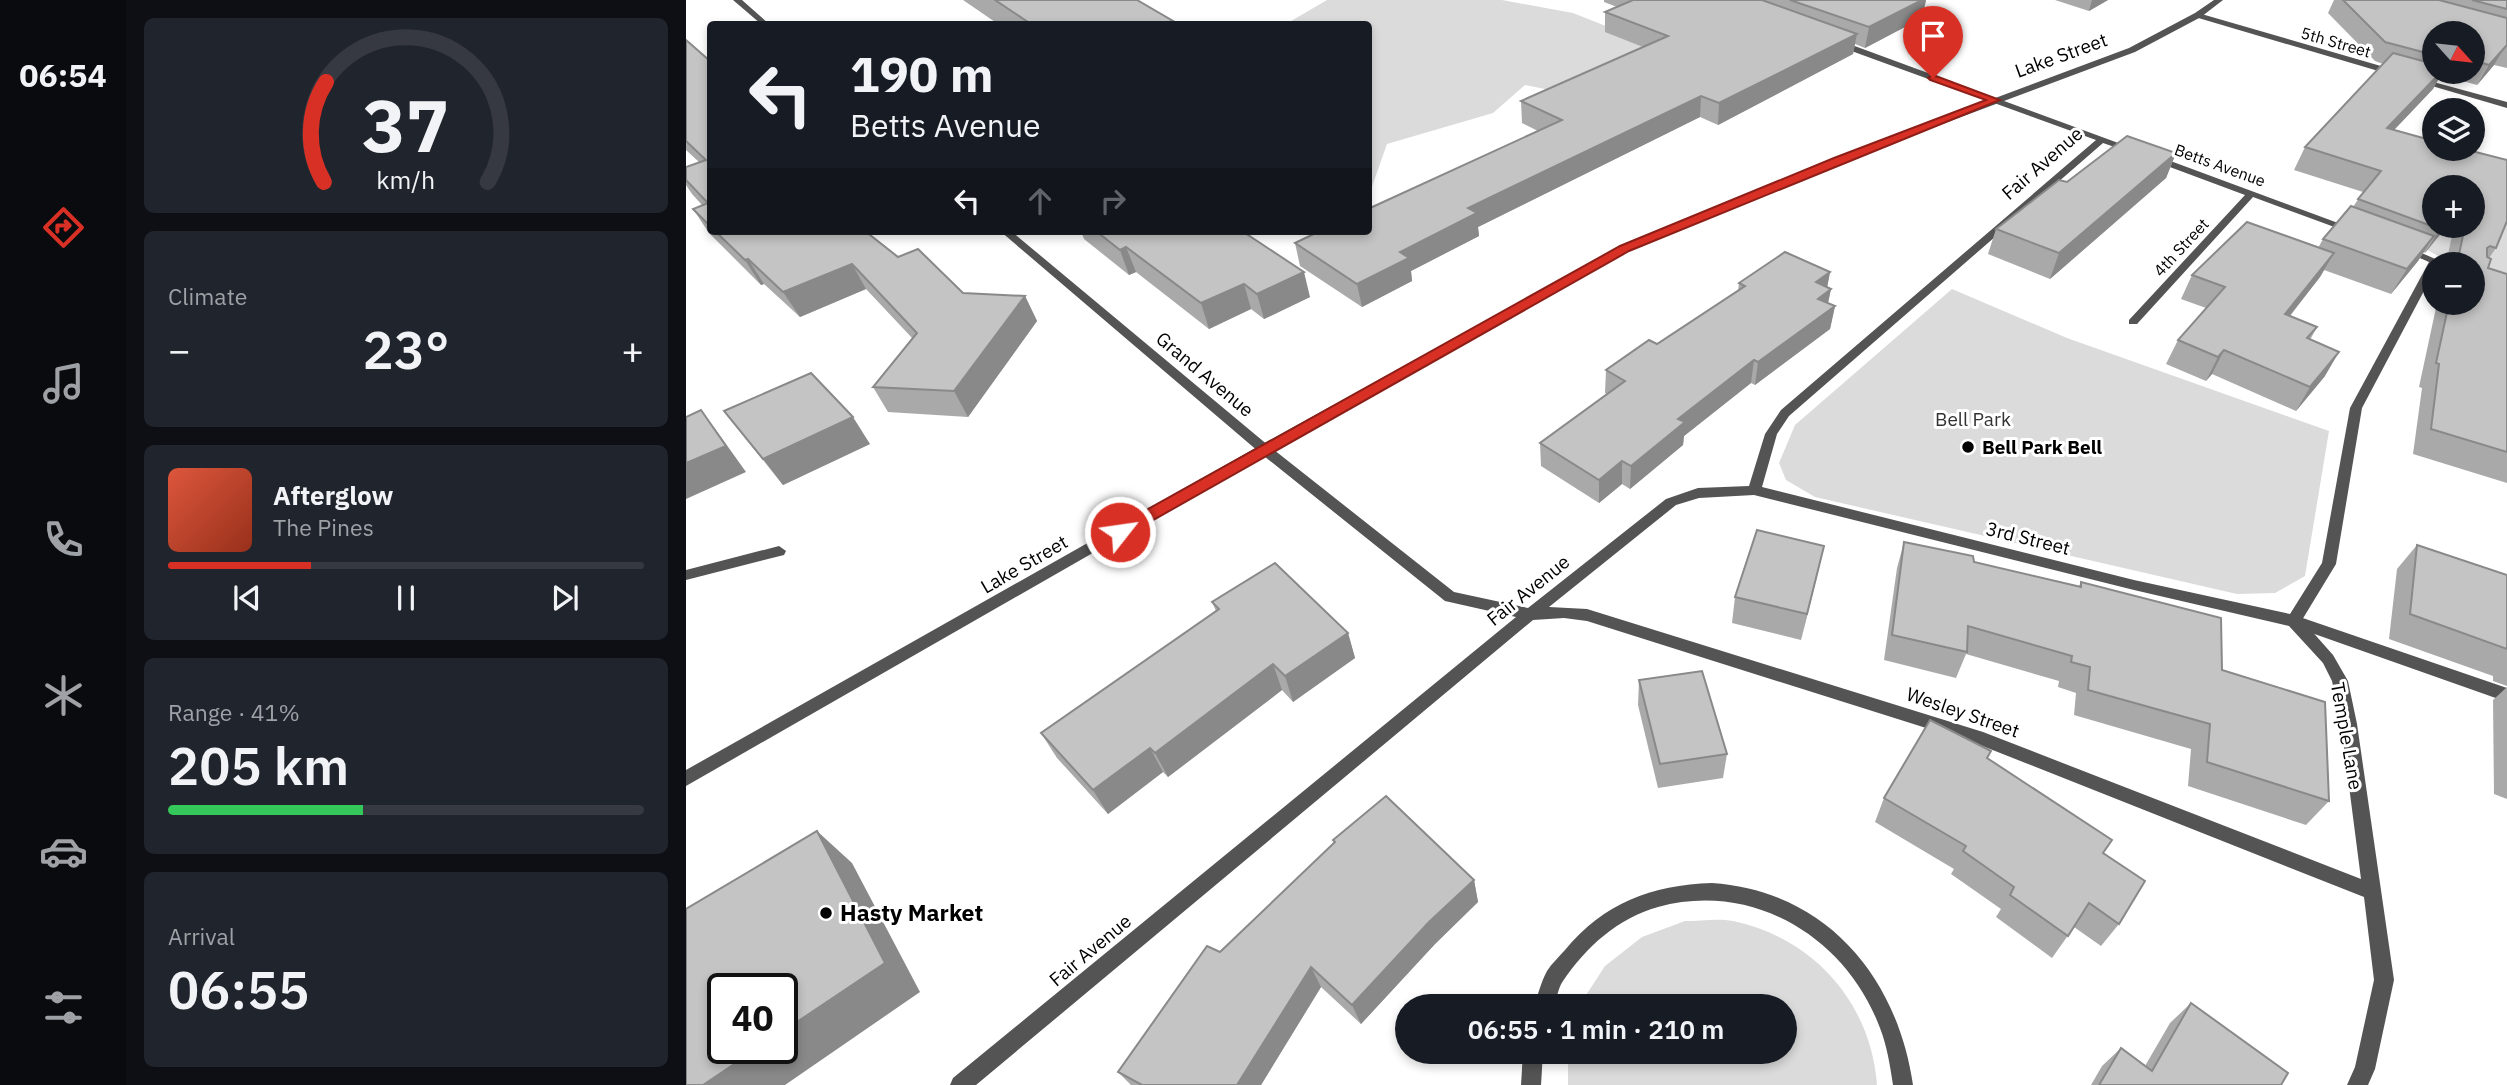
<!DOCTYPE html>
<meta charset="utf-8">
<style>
body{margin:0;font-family:"IBM Plex Sans",sans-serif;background:#20242c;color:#f1f3f6;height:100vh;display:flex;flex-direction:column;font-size:26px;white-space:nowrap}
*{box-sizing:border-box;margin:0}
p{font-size:23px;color:#9ea1a6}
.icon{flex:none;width:38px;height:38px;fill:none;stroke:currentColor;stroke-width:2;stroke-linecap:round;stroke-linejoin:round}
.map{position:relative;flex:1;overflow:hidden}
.drawer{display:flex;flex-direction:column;gap:18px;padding:18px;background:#0d0f14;width:560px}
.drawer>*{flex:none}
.guide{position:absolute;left:21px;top:21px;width:665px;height:214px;border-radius:7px;box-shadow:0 4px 10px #0003;background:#171b24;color:#f1f3f6;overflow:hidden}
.needle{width:46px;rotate:117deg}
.fabs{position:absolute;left:1736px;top:21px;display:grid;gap:14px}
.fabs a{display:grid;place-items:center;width:63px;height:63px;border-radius:50%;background:#171b24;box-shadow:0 4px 10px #0003;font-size:35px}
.speed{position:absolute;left:21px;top:973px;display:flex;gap:14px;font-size:35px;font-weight:700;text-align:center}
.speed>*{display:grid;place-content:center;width:91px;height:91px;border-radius:50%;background:#171b24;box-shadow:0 4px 10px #0003;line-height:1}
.speed .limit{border:4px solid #111;border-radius:10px;background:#fff;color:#111}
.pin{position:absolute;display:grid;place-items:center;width:60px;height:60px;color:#fff;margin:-72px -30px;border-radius:50% 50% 50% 0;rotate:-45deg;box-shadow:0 0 7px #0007}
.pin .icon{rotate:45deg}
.me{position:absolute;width:77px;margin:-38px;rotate:60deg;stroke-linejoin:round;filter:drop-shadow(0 0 5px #0008)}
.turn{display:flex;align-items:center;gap:24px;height:147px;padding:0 28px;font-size:32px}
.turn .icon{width:91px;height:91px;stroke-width:2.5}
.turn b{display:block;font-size:49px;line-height:60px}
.lanes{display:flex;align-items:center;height:66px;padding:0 28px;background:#0003;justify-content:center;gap:35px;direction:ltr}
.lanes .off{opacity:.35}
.big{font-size:52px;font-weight:600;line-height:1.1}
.drawer .tile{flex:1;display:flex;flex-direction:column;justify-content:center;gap:10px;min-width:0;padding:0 24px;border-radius:10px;background:#20242c}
.drawer .dial{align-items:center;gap:0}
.dial svg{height:182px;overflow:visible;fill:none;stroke:#363941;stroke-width:7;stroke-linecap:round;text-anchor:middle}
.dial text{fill:#f1f3f6;stroke:none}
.song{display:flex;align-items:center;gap:21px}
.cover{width:84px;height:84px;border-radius:10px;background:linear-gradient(135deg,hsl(10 70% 55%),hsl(10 70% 35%))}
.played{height:7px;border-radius:4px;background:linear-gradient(90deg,#d93025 30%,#363941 30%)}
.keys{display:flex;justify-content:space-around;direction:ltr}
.heat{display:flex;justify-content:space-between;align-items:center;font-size:38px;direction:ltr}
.charge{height:10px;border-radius:5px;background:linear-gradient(90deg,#34c759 41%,#363941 0)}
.trip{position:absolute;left:709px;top:994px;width:402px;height:70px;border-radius:35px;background:#171b24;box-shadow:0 4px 10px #0003;font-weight:600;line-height:70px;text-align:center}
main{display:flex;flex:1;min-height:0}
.tab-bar{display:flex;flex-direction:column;width:126px;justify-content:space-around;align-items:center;background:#090b0e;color:#9ea1a6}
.tab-bar .icon{width:49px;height:49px}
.tab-bar .active{color:#d93025}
.tab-bar b{font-size:32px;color:#f1f3f6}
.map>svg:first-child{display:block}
</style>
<main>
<nav class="tab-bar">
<b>06:54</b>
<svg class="icon active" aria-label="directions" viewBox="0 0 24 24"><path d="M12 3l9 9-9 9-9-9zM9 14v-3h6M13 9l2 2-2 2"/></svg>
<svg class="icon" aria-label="music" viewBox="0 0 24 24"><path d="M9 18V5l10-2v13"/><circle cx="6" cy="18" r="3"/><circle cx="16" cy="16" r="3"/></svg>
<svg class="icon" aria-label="phone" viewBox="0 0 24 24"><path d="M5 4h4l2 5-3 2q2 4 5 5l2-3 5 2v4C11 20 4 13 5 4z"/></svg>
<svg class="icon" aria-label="climate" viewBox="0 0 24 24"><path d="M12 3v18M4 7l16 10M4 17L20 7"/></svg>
<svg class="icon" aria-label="car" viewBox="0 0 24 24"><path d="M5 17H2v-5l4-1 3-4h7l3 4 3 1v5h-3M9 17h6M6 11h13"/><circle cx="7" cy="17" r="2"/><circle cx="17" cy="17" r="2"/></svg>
<svg class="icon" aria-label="filters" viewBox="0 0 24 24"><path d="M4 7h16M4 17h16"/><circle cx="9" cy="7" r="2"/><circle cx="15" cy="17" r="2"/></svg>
</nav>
<section class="drawer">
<div class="tile dial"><svg viewBox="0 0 100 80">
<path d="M14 69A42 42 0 1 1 86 69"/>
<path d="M14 69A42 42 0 0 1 15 25" stroke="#d93025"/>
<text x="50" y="56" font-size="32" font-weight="700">37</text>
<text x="50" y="72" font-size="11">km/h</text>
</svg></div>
<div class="tile"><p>Climate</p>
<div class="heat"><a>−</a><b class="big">23°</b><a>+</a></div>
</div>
<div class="tile">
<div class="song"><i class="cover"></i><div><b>Afterglow</b><p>The Pines</p></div></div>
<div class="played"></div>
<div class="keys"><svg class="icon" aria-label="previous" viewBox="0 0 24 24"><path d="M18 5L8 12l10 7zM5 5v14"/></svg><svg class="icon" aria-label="pause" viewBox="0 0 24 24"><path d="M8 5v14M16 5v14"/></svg><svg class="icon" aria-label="next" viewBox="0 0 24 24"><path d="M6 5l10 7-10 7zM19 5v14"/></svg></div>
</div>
<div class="tile"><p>Range · 41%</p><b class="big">205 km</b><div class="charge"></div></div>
<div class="tile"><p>Arrival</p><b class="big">06:55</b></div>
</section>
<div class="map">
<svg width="1821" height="1085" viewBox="0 0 1821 1085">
<rect width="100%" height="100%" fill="#fff"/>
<!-- green -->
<g fill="#dbdbdb">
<path d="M641,0H816L887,13L973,47L899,97L839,85L807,113L701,144L683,195L682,24H600Z"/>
<path d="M1821,221V293L1787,264H1767L1741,250L1750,230L1807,240Z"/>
<path d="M1266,289L1381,338L1643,431L1619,576L1589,593L1551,594L1129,497L1100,480L1093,463L1109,425Z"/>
<path d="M999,921C1014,921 1032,918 1047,921C1128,938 1185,1003 1191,1085H882V1052H1099V1006H893L919,966L956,937Z"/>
</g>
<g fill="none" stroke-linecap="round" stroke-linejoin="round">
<!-- service -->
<path fill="#545454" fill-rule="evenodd" d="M1608,615L1821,688V702L1603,625L1601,621L1603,617Z"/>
<!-- minor -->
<g fill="#545454" fill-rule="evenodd">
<path d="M47,0H56L83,24H75Z"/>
<path d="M1512,13L1712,71L1713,73L1706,75L1509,17L1508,15Z"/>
<path d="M1149,41H1155L1454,151L1449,154L1417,143L1103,416L1091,434L1076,487L1448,580L1604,614L1636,563L1664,408L1743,262L1713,249L1718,246L1722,247L1754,261L1753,264H1748V272L1676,408L1650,564L1616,620L1647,655L1662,681L1671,724L1708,980L1689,1069L1682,1085H1661L1669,1067L1688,980L1678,897L1294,745L901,621L878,618L847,620L290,1085H264L267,1078L830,617L759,601L573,452L314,231H325L583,446L768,592L842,608L980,499L1012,488L1063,486L1079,434L1095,410L1410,140L1149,45ZM1068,495L1448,590L1603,626L1637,663L1646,681L1655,724L1675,879L1297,732L901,609L863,607L990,505L1013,498Z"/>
<path d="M1729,77L1821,102V108L1729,81Z"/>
<path d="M1465,156H1471L1671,230L1670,232H1662L1567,197L1451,324H1443V320L1559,195L1465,160Z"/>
<path d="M93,546L100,551L98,555L0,580V570Z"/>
<path d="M1026,883C1140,891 1211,976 1227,1085H1207C1204,1065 1201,1046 1194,1028C1160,937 1067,881 972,907C932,918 900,947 877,981C872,988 871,998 868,1006H848C852,995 855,982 861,971C866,963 873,957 879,950C918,903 965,885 1026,883Z"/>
<path d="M837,1052H857L855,1085H835Z"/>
</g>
<!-- tertiary -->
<path fill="#545454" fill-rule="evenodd" d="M1528,0H1537L1515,17L1449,52L1155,162L943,250L583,452L0,786V770L573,446L935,246L1149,158L1443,48L1509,13Z"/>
</g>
<!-- wall -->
<g fill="#a9a9a9" fill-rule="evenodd">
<path d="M277,0H451L487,21L488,24H312Z"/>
<path d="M918,0H1240L1236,18L1179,48L1169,44L1167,54L1032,125L1014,117L792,227L793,236L725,271L726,281L676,307L614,266L609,243L852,131L836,123L835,101L957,47L919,32V12L931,7L918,2Z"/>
<path d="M1369,0H1422L1403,11Z"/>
<path d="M1648,0H1821V68L1808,65L1791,85L1759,76L1755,80L1752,79L1747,89L1708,130L1778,149L1810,248L1803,258L1802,268L1821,274V483L1727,454L1736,388L1733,387L1751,303H1787V264H1760L1768,226H1787V187L1748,226H1761L1739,253L1738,252L1732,261L1705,294L1638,270L1634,277L1604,316L1631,327L1624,340L1639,376L1610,411L1526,374L1520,381L1480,364L1492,340L1520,308L1495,299L1506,275L1632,248L1637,239L1667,207L1677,192L1608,170L1619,147L1697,64L1689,61L1642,13ZM1748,33H1787V72H1748Z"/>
<path d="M0,40L24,61V231H179L212,257L277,293L339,296L351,321L282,417L202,412L187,387L227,339L180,289L114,317L78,284L75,285L23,233L7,209L16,205L6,194L0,185V167L13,162L0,150Z"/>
<path d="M1490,153L1480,178L1364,279L1302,254L1310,229L1381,182Z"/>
<path d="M395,231H556L624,297L578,319L565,309L523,329L450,272L443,275L398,239Z"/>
<path d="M1144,272L1141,288L1145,289L1142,303L1149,306L1144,329L1069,385L1065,383L998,436L997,445L944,489L936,484L913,503L855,466L854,443L921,394L919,393L920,370L971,344L1052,291L1053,283Z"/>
<path d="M38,411L184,444L97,485Z"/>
<path d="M1218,542L1288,562L1393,586L1395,582L1536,670L1643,801L1620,825L1502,786L1505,749L1388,715L1390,693L1372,687L1373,681L1280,654L1270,678L1198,660L1211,568Z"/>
<path d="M1731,545L1821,575V686L1807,681V676L1703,639L1711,569Z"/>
<path d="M1138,546L1115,640L1046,623L1049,597Z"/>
<path d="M526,602L662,633L669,658L607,702L596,690L482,777L477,772L422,814L371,758L355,733L530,611Z"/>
<path d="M953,680L1041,754L1037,778L972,788L952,705Z"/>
<path d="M1821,687V799L1808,794L1807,700Z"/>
<path d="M1302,758L1417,853L1433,924L1415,946L1388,927L1366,958L1310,917L1315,909L1265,874L1268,869L1189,822L1198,798Z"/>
<path d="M647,840L788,880L792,902L749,944L675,1024L635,987L575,1085H445L432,1072L534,952L648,843Z"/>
<path d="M1505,1003L1595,1085H1405L1416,1066L1435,1048L1459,1066L1484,1023Z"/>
</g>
<!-- shaded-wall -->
<g fill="#898989">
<path d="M1236,0H1240L1236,18L1179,48L1183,27Z"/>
<path d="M1406,0H1422L1403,11Z"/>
<path d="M1171,34L1167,54L1032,125L1033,103Z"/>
<path d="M1820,45L1808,65L1791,85L1803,65Z"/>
<path d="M1755,72H1757L1747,89L1688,151L1701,128Z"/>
<path d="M1015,96L1014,117L792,227L793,236L725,271L726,281L676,307L671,284L714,252L782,208Z"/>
<path d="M1490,153L1480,178L1364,279L1373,253Z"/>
<path d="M1757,226H1761L1739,253L1754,229Z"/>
<path d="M1748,236L1732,261L1705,294L1721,269Z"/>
<path d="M440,247L450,272L443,275L434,250Z"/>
<path d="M1648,253L1634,277L1586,338L1599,314Z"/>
<path d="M62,259L78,284L75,285L59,260Z"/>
<path d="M166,264L180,289L114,317L97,292Z"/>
<path d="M618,272L624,297L578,319L571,294Z"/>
<path d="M1144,272L1140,293L1145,289L1140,312L1149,306L1144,329L1069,385L1072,362L1130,282Z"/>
<path d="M558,284L565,309L523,329L515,303Z"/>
<path d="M339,296L351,321L282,417L268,391Z"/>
<path d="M1538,350L1526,374L1520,381L1532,357Z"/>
<path d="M1653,352L1639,376L1610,411L1624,387Z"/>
<path d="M1068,360L1065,383L998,436L997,445L944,489L945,466L992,419Z"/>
<path d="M15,410L35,437L60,472L0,499V463Z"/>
<path d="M167,417L184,444L97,485L77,459Z"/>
<path d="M936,461V484L913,503V480Z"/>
<path d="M1138,546L1132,572L1115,640L1121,614Z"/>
<path d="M662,633L669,658L607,702L599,676Z"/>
<path d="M587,664L596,690L482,777L469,753Z"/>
<path d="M464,748L477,772L422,814L407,790Z"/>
<path d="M131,831L166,863L234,992L99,1085H17L72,1048H96V1032Z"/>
<path d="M788,880L792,902L749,944L675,1024L666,1005L743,922Z"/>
<path d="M625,967L635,987L575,1085H551Z"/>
</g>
<!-- building -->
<g fill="#c4c4c4" stroke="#898989" stroke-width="2">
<path d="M309,0H451L487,21L477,24H345Z"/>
<path d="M947,0H1076L1171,34L1033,103L1015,96L782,208L791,213L714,252L723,258L671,284L609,243L634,231H682V209L876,120L835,101L982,36L919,12Z"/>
<path d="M1104,0H1236L1183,27Z"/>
<path d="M1657,0H1753L1821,18V45L1803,65L1787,60V33H1748V55L1699,42Z"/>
<path d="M1786,0H1821V9Z"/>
<path d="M0,40L24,61V226L7,209L22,203L0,180V167L20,160L0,141Z"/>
<path d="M1707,53L1748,64V72H1755L1701,128L1748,141V149H1778L1821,160V221L1810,248L1804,246L1801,248V257L1805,259L1802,268L1821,274V452L1745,429L1753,364L1750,363L1763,303H1787V264H1771L1779,226H1787V187H1748V226H1757L1754,229L1672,199L1695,171L1619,147Z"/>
<path d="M1441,136L1490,153L1373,253L1310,229L1373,180L1381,182Z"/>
<path d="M1665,206L1748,236L1721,269L1637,239Z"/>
<path d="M1561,222L1648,253L1599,314L1631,327L1621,338L1653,352L1624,387L1538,350L1532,357L1492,340L1539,287L1506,275Z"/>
<path d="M29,231H179L212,257L232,249L277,293L339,296L268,391L187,387L231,333L166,264L97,292L62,259L59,260Z"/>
<path d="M410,231H556L618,272L571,294L558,284L515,303L440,247L434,250Z"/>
<path d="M1099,252L1144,272L1130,282L1145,289L1132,299L1149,306L1072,362L1068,360L992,419L999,422L945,466L936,461L913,480L854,443L939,381L920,370L963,340L971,344L1059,286L1053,283Z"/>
<path d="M125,373L167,417L77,459L38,411Z"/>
<path d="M15,410L40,446L0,463V417Z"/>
<path d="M1071,530L1138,546L1121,614L1049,597Z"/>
<path d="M1218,542L1287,556L1288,562L1395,587V582L1535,618L1536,670L1639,702L1643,801L1521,762L1524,724L1402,690L1404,667L1385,662L1386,656L1282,626L1281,652L1206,635Z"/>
<path d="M1731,545L1821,575V649L1724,614Z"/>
<path d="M589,563L662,633L599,676L587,664L469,753L464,748L407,790L355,733L533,609L526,602Z"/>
<path d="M1016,671L1041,754L974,764L953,680Z"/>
<path d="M1244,720L1305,751L1301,758L1426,840L1417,853L1459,881L1433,924L1403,903L1382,936L1324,895L1328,887L1277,851L1280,846L1198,798Z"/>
<path d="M700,796L788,880L743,922L666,1005L625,967L551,1085H456L432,1072L521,946L534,952L649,842L647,840Z"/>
<path d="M131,831L199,963L96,1032V989H37V1048H72L17,1085H0V909Z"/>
<path d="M1505,1003L1602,1073L1595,1085H1413L1435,1048L1466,1071Z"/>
</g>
<!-- route -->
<path fill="#d93025" stroke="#8d1f18" stroke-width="2" d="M1247,75L1314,100L943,251L439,536H428L426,532L428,528L934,246L1148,158L1300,100L1244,80L1242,78Z"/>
<!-- markers -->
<g fill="#000" stroke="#fff" stroke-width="2.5">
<circle cx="1282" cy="447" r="7"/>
<circle cx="140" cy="913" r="7"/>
</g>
<g text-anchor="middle" stroke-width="6" stroke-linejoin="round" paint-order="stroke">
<!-- far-street labels -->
<g font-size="16" fill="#000" stroke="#fff">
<text transform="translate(1650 42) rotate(16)" y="6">5th Street</text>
<text transform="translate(1534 165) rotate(20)" y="6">Betts Avenue</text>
<text transform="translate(1495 247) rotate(-47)" y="6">4th Street</text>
</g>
<!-- street labels -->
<g font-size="19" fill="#000" stroke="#fff">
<text transform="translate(1375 55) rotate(-20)" y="7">Lake Street</text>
<text transform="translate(1356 163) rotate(-41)" y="7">Fair Avenue</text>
<text transform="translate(519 374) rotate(40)" y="7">Grand Avenue</text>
<text transform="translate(1342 538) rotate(14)" y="7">3rd Street</text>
<text transform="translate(338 564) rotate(-30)" y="7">Lake Street</text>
<text transform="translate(842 590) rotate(-39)" y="7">Fair Avenue</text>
<text transform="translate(1277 712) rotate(19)" y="7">Wesley Street</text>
<text transform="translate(1661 736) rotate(80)" y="7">Temple Lane</text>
<text transform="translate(404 950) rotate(-40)" y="7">Fair Avenue</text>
</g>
<!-- park labels -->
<g font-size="19" fill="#323232" stroke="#fff">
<text x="1287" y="426">Bell Park</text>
</g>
<!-- poi labels -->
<g font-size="19" font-weight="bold" fill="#000" stroke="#fff" text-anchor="start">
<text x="1296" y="454">Bell Park Bell</text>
</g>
<!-- near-poi labels -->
<g font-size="23" font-weight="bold" fill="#000" stroke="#fff" text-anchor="start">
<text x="154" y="921">Hasty Market</text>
</g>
</g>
</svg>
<div class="fabs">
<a><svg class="needle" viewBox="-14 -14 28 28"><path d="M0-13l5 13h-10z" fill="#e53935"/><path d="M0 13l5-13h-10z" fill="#9ea1a6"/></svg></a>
<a><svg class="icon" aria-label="layers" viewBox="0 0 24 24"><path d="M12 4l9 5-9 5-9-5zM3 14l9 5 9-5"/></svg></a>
<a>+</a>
<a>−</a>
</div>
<div class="speed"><div class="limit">40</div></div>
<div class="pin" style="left:1247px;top:78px;background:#d93025"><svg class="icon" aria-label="arrive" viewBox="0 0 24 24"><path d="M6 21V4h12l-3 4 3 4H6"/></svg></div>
<svg class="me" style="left:434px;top:532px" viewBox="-20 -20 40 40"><circle r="17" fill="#d93025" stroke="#fff" stroke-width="3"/><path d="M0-11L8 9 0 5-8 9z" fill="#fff"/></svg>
<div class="trip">06:55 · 1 min · 210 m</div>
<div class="guide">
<div class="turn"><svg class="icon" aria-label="left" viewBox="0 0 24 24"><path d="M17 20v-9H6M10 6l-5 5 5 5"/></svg><div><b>190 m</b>Betts Avenue</div></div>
<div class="lanes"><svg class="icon" aria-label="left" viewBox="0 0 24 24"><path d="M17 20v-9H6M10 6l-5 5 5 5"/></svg><svg class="icon off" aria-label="ahead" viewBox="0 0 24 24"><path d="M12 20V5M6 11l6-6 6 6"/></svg><svg class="icon off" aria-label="right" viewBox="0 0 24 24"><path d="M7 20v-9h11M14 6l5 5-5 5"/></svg></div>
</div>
</div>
</main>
